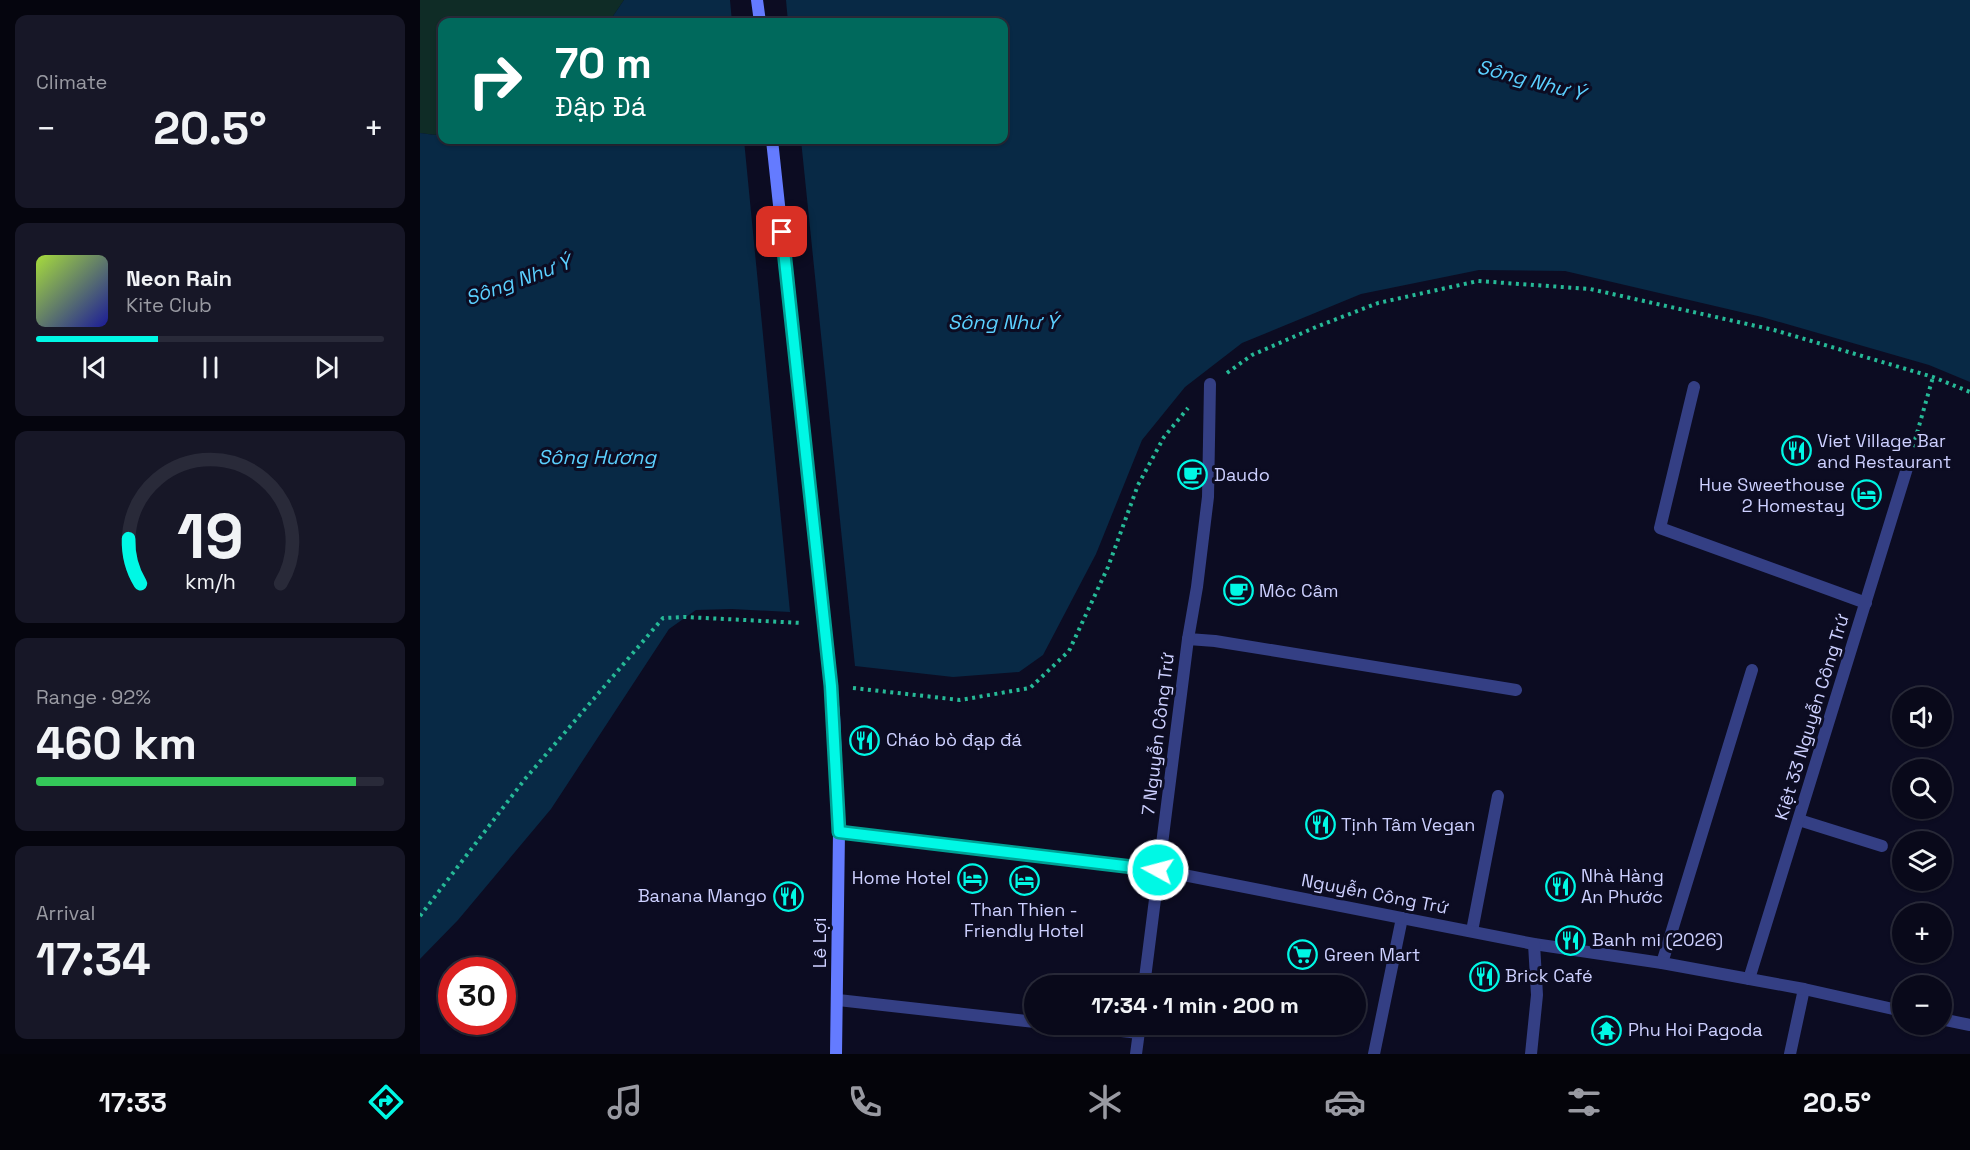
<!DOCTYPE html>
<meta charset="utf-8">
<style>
body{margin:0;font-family:"Space Grotesk",sans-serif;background:#171727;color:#f1f3f6;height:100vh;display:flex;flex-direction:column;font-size:22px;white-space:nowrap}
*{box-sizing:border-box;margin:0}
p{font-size:20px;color:#999aa2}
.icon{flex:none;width:33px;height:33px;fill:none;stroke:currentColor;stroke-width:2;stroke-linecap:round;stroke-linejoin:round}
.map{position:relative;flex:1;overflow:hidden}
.details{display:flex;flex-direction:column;gap:15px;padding:15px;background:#05050e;width:420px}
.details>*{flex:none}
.top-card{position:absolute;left:18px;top:18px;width:570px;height:126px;border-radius:12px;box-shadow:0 2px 4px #0004,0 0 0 2px #292a39;background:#00695c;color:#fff;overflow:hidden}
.tools{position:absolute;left:1472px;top:687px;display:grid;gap:12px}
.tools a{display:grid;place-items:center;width:60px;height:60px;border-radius:50%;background:#09091a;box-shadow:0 2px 4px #0004,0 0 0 2px #292a39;font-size:30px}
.speed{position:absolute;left:18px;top:957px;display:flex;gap:12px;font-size:30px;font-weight:700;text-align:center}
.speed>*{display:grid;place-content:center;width:78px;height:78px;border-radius:50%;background:#09091a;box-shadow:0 2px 4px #0004,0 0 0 2px #292a39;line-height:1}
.speed .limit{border:9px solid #d22;background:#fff;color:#111}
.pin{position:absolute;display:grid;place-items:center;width:51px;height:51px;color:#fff;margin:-26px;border-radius:12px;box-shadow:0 3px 9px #0006}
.me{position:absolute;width:66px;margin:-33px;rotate:277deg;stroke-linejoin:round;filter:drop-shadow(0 0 4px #0008)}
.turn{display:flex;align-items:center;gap:21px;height:126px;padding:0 18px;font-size:27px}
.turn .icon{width:78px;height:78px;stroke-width:2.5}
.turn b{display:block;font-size:42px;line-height:51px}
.big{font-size:45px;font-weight:700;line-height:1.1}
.details .widget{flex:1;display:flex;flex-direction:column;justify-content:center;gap:9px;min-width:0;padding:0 21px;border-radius:12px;background:#171727}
.details .dial{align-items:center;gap:0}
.dial svg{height:156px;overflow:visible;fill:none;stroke:#292a39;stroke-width:7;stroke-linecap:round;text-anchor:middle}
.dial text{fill:#f1f3f6;stroke:none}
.song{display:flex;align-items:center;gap:18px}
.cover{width:72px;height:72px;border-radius:9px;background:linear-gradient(135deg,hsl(80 70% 55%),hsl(240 70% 35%))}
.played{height:6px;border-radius:3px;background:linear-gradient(90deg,#00f8e5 35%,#292a39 35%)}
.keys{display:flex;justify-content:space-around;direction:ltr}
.heat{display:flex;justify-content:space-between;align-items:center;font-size:33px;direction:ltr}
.charge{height:9px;border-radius:4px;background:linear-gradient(90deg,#34c759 92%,#292a39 0)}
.trip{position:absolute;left:604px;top:975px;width:342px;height:60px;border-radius:30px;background:#09091a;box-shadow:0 2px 4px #0004,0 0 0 2px #292a39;font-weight:700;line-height:60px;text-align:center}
.tabs{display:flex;height:96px;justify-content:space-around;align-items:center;background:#04040a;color:#999aa2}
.tabs .icon{width:42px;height:42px}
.tabs .current{color:#00f8e5}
.tabs b{font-size:27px;color:#f1f3f6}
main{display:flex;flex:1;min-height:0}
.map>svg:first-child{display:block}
</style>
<main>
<section class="details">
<div class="widget"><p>Climate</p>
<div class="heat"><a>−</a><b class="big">20.5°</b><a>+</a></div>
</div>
<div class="widget">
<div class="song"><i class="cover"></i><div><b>Neon Rain</b><p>Kite Club</p></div></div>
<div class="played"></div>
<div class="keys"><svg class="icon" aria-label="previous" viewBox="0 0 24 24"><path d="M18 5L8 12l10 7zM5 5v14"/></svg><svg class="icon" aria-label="pause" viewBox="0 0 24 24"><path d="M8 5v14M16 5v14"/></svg><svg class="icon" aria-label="next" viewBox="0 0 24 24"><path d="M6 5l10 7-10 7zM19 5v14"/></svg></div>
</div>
<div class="widget dial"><svg viewBox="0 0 100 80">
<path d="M14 69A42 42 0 1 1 86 69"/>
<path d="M14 69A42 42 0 0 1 8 46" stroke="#00f8e5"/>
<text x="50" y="56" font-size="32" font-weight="700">19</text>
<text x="50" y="72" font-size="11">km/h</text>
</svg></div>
<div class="widget"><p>Range · 92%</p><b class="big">460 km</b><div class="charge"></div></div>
<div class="widget"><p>Arrival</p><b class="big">17:34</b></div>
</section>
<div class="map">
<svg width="1550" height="1054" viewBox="0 0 1550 1054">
<rect width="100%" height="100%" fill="#0c0c22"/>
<!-- green -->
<path fill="#0f2c26" d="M0,0H204L189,22H22V132L15,135L0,133Z"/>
<!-- water -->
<g fill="#082945">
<path d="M204,0H310L312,22H189Z"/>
<path d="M366,0H1550V382L1509,365L1342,317L1145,271L1059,270L941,294L822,343L765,387L722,440L676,554L623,655L599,672L533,677L435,666L381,140H584V22H368Z"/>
<path d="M22,132V140H324L370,612L312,609L276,610L249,629L131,809L38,920L0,959V133L15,135Z"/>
</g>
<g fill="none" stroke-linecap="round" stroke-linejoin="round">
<!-- path -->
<g stroke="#26b997" stroke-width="4" stroke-dasharray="3 4.5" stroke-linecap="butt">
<path d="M807,373L832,355L896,327L958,303L1058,281L1170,289L1354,330L1513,377L1550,392"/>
<path d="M1493,447L1513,377"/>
<path d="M433,688L540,700L610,688L649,651L688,567L718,485L744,437L768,408"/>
<path d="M0,916L105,779L243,618L266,617L382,623"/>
</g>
<!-- lane -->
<g stroke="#343f84" stroke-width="12">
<path d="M1274,387L1240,528L1446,603"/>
<path d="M768,639L795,641L1096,690"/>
<path d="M1379,820L1462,846"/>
<path d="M1052,931L1078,796"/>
<path d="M1242,963L1332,670"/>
<path d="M1329,979L1488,465"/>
<path d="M724,986L768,639L777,587L788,497L790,384"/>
<path d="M418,1000L615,1022"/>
<path d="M640,1024L719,1033"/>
<path d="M716,1054L720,1024"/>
<path d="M954,1054L982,918"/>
<path d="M1370,1054L1384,989"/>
</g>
<!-- street -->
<g stroke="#343f84" stroke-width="12">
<path d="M419,832L738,870L1114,944L1242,963L1384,989L1482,1011"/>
<path d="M1521,1019L1550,1025"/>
<path d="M1111,1054L1117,995L1114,944"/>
</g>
<!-- secondary -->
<g stroke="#647bff" stroke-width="12">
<path d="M337,0L340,22"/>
<path d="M352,140L414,715L419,832L416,1054"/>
</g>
</g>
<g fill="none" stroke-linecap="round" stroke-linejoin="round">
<defs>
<path id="route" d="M362,232L411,686L419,832L738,870"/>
</defs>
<!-- route casing -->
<use href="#route" stroke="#00a195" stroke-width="15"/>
<!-- route -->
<use href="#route" stroke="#00f8e5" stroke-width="10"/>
</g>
<!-- icons -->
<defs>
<symbol id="restaurant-ring" viewBox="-11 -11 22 22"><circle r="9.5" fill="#0c0c22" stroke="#00f8e5" stroke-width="1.5"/><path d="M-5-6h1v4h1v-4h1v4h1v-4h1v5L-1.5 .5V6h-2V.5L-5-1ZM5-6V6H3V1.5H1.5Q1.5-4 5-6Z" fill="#00f8e5"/></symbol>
<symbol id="cafe-ring" viewBox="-11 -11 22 22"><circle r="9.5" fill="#0c0c22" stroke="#00f8e5" stroke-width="1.5"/><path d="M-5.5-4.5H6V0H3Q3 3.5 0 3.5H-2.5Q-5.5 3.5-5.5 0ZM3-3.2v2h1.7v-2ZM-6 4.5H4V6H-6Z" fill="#00f8e5"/></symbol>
<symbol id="hotel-ring" viewBox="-11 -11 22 22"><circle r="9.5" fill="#0c0c22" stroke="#00f8e5" stroke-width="1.5"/><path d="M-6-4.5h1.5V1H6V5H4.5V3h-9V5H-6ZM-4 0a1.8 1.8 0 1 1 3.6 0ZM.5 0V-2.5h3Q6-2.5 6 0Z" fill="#00f8e5"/></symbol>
<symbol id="supermarket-ring" viewBox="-11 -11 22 22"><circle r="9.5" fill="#0c0c22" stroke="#00f8e5" stroke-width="1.5"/><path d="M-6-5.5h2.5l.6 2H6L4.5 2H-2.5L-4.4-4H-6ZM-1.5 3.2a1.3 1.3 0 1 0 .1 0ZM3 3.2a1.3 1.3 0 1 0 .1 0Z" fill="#00f8e5"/></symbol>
<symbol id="temple-ring" viewBox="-11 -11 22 22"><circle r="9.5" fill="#0c0c22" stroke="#00f8e5" stroke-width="1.5"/><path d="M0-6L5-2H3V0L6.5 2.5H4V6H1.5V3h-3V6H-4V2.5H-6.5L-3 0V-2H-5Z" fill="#00f8e5"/></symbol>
</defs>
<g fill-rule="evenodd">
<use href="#restaurant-ring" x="1360" y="434" width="33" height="33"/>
<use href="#cafe-ring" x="756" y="458" width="33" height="33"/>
<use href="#hotel-ring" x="1430" y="478" width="33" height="33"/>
<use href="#cafe-ring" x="802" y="574" width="33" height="33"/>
<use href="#restaurant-ring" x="428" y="724" width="33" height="33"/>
<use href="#restaurant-ring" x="884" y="808" width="33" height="33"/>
<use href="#hotel-ring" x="536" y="862" width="33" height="33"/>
<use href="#hotel-ring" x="588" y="864" width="33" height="33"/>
<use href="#restaurant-ring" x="1124" y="870" width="33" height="33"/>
<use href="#restaurant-ring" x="352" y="880" width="33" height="33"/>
<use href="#restaurant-ring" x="1134" y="924" width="33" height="33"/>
<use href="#supermarket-ring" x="866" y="938" width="33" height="33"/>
<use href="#restaurant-ring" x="1048" y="960" width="33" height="33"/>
<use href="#temple-ring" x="1170" y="1014" width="33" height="33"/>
</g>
<g text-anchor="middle" stroke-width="6" stroke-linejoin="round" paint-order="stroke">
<!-- poi labels -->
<g font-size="18" fill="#cdd0ff" stroke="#0c0c22" text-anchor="start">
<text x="1397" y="447">Viet Village Bar<tspan x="1397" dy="21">and Restaurant</tspan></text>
<text x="794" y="481">Daudo</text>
<text x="1425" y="491" text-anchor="end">Hue Sweethouse<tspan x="1425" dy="21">2 Homestay</tspan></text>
<text x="839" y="597">Môc Câm</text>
<text x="466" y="746">Cháo bò đạp đá</text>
<text x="921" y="831">Tịnh Tâm Vegan</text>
<text x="1161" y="882">Nhà Hàng<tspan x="1161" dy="21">An Phước</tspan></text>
<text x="531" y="884" text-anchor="end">Home Hotel</text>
<text x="347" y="902" text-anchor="end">Banana Mango</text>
<text x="604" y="916" text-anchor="middle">Than Thien -<tspan x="604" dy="21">Friendly Hotel</tspan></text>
<text x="1172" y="946">Banh mi (2026)</text>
<text x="904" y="961">Green Mart</text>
<text x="1085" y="982">Brick Café</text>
<text x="1208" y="1036">Phu Hoi Pagoda</text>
</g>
<!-- street labels -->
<g font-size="18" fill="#cdd0ff" stroke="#0c0c22">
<text transform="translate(1392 717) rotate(-73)" y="6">Kiệt 33 Nguyễn Công Trứ</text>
<text transform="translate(738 734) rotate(-83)" y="6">7 Nguyễn Công Trứ</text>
<text transform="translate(955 894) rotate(11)" y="6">Nguyễn Công Trứ</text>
<text transform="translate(400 943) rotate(-90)" y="6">Lê Lợi</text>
</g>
<!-- water labels -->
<g font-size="20" font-style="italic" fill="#5bd0ff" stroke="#0c0c22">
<text transform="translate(1111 80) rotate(15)" y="7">Sông Như Ý</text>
<text transform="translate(98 280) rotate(-20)" y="7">Sông Như Ý</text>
<text x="583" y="329">Sông Như Ý</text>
<text x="177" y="464">Sông Hương</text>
</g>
</g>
</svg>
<div class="tools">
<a><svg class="icon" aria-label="sound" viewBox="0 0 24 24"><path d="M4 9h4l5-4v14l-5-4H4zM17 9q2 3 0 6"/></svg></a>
<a><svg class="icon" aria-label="search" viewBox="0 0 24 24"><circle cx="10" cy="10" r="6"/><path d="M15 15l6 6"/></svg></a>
<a><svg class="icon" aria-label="layers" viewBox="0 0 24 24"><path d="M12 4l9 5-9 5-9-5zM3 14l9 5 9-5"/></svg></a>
<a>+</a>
<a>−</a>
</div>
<div class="speed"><div class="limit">30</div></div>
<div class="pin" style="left:362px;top:232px;background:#d93025"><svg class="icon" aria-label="arrive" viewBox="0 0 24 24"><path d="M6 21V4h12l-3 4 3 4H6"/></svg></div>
<svg class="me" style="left:738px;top:870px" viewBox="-20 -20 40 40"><circle r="17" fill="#00f8e5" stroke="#fff" stroke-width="3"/><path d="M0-11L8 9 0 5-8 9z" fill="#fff"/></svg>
<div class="trip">17:34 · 1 min · 200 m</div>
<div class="top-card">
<div class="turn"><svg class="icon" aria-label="right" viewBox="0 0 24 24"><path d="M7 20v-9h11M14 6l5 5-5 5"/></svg><div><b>70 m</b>Đập Đá</div></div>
</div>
</div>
</main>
<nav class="tabs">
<b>17:33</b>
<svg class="icon current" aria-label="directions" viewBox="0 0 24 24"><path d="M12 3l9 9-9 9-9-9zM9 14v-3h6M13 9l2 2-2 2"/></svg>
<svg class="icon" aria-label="music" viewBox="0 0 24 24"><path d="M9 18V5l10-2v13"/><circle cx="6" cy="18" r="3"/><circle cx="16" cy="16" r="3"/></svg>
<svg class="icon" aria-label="phone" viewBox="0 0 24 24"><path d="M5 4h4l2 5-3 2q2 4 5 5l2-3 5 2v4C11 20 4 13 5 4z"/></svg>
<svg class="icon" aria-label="climate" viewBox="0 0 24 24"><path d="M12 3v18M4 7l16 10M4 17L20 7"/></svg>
<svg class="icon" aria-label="car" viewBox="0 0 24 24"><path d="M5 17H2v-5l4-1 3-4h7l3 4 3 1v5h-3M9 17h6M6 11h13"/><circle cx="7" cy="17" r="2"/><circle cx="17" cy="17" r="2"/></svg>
<svg class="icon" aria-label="filters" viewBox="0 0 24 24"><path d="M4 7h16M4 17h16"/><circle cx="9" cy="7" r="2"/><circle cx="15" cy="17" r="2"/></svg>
<b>20.5°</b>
</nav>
